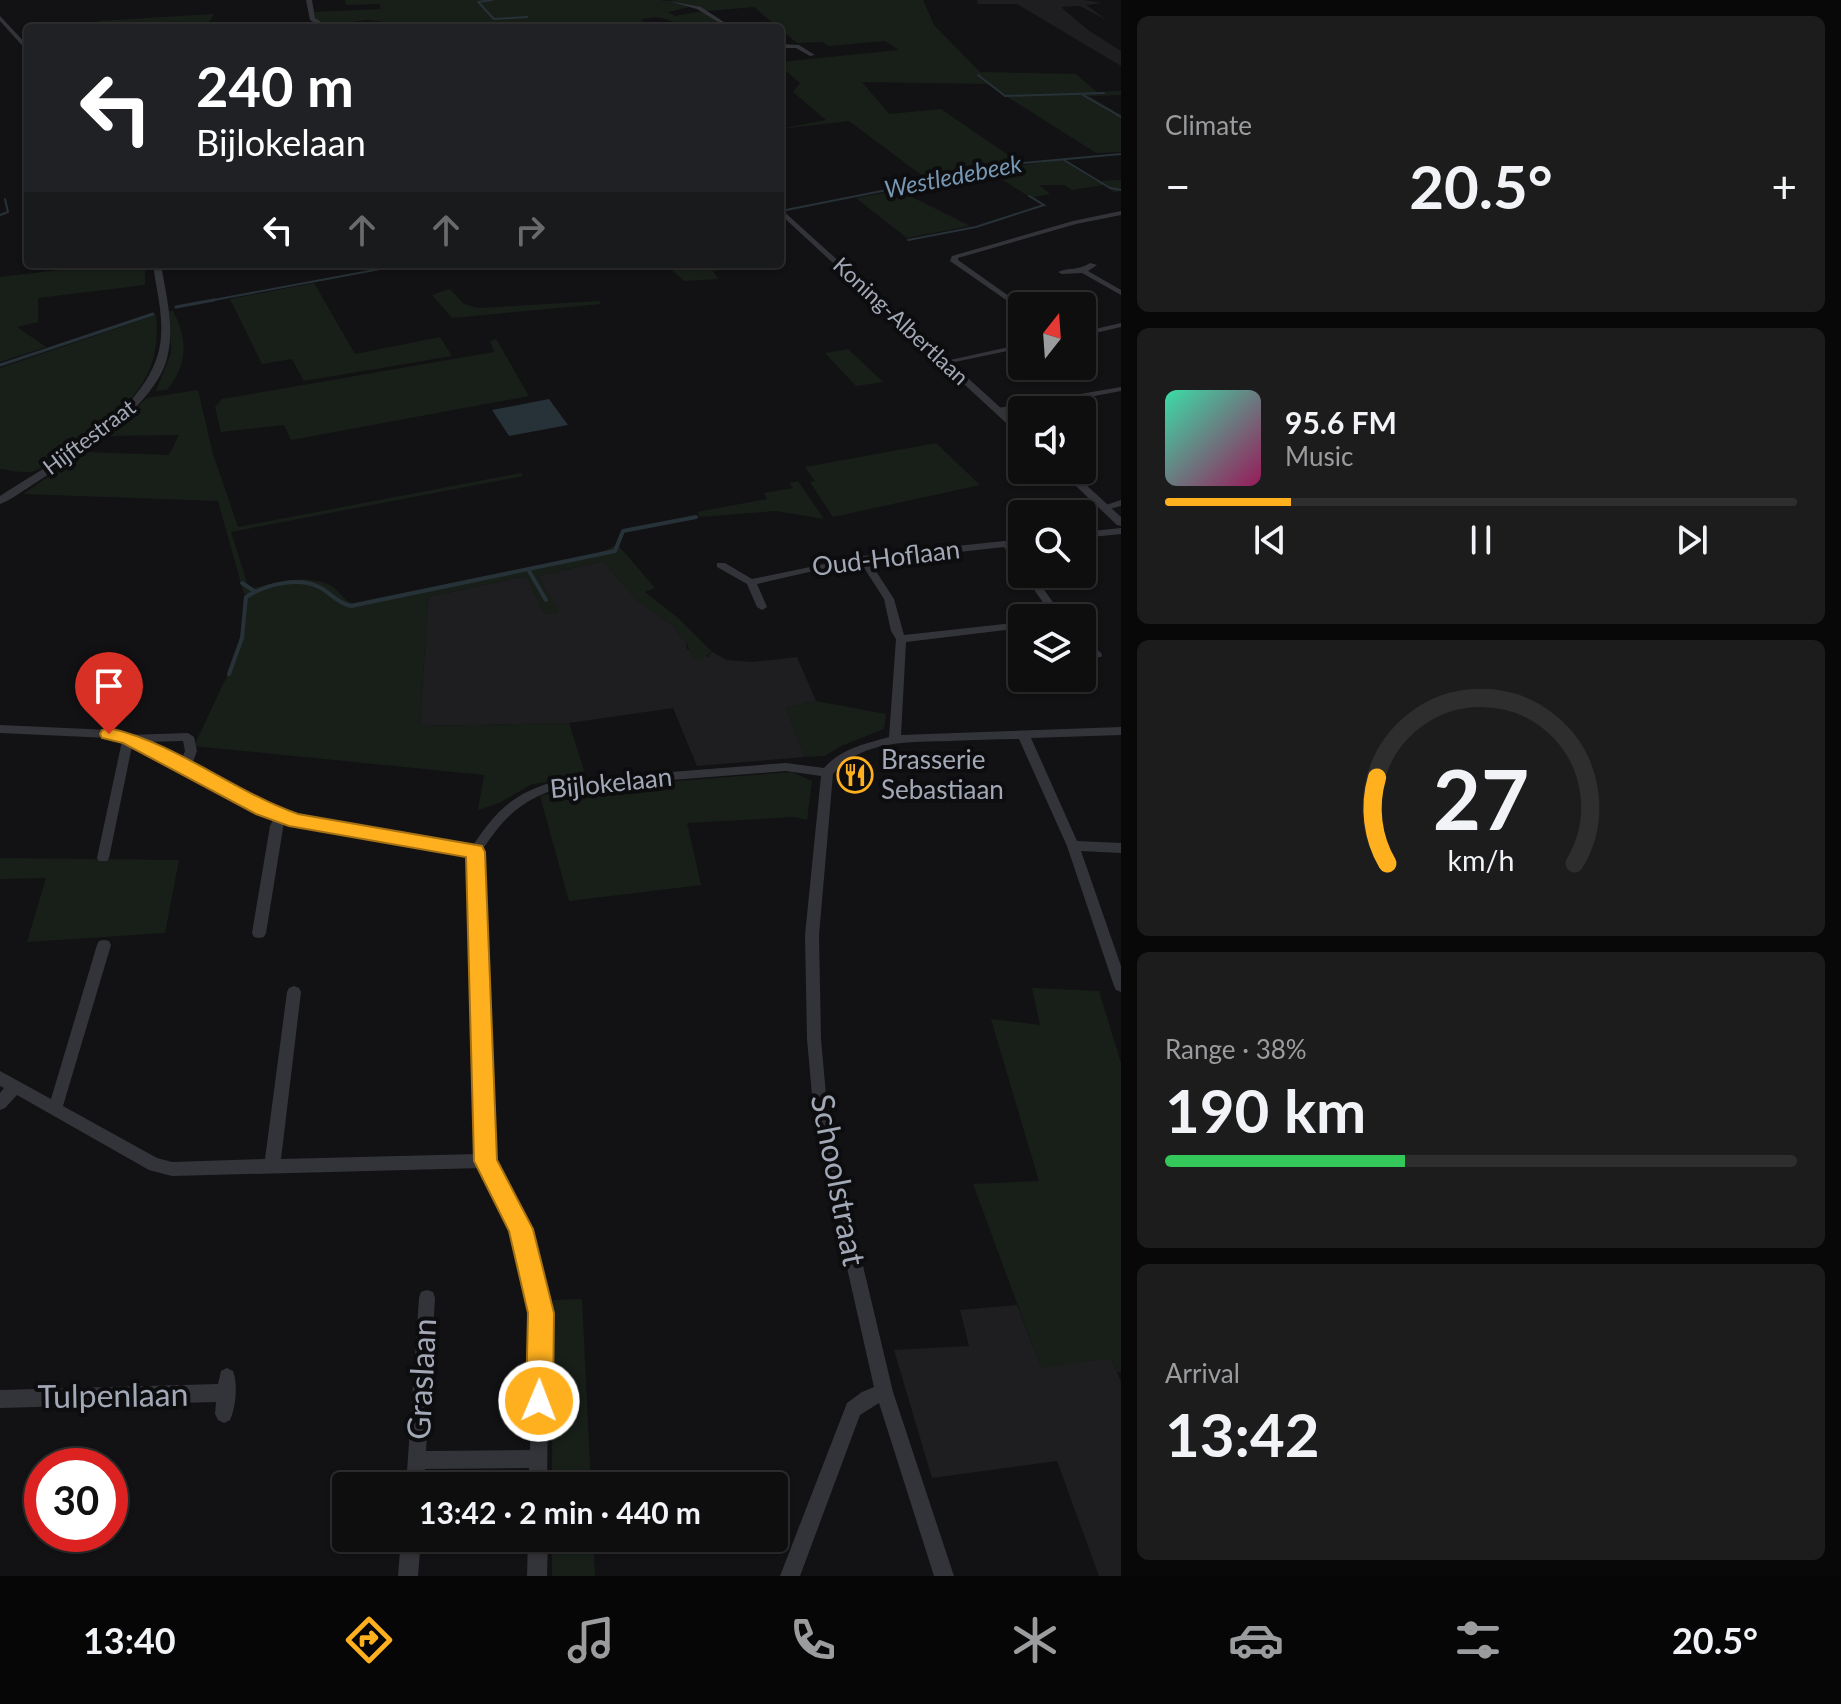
<!DOCTYPE html>
<meta charset="utf-8">
<style>
body{margin:0;font-family:Lato,sans-serif;background:#1c1c1d;color:#f1f3f6;height:100vh;display:flex;flex-direction:column;font-size:30px;white-space:nowrap}
*{box-sizing:border-box;margin:0}
p{font-size:26px;color:#9b9c9e}
.icon{flex:none;width:44px;height:44px;fill:none;stroke:currentColor;stroke-width:2;stroke-linecap:round;stroke-linejoin:round}
.map{position:relative;flex:1;overflow:hidden}
.sheet{display:flex;flex-direction:column;gap:16px;padding:16px;background:#080808;width:720px}
.sheet>*{flex:none}
.top-card{position:absolute;left:24px;top:24px;width:760px;height:244px;border-radius:8px;box-shadow:0 2px 6px #0004,0 0 0 2px #2e2e2f;background:#202124;color:#fff;overflow:hidden}
.needle{width:52px;rotate:17deg}
.buttons{position:absolute;left:1008px;top:292px;display:grid;gap:16px}
.buttons a{display:grid;place-items:center;width:88px;height:88px;border-radius:8px;background:#0e0e0f;box-shadow:0 2px 6px #0004,0 0 0 2px #2e2e2f;font-size:40px}
.speed{position:absolute;left:24px;top:1448px;display:flex;gap:16px;font-size:40px;font-weight:700;text-align:center}
.speed>*{display:grid;place-content:center;width:104px;height:104px;border-radius:50%;background:#0e0e0f;box-shadow:0 2px 6px #0004,0 0 0 2px #2e2e2f;line-height:1}
.speed .limit{border:12px solid #d22;background:#fff;color:#111}
.pin{position:absolute;display:grid;place-items:center;width:68px;height:68px;color:#fff;margin:-82px -34px;border-radius:50% 50% 50% 0;rotate:-45deg;box-shadow:0 0 8px #0007}
.pin .icon{rotate:45deg}
.me{position:absolute;width:88px;margin:-44px;rotate:1deg;stroke-linejoin:round;filter:drop-shadow(0 0 6px #0008)}
.turn{display:flex;align-items:center;gap:28px;height:168px;padding:0 40px;font-size:36px}
.turn .icon{width:104px;height:104px;stroke-width:2.5}
.turn b{display:block;font-size:56px;line-height:68px}
.lanes{display:flex;align-items:center;height:76px;padding:0 40px;background:#0003;justify-content:center;gap:40px;direction:ltr}
.lanes .off{opacity:.35}
.big{font-size:60px;font-weight:700;line-height:1.1}
.sheet .widget{flex:1;display:flex;flex-direction:column;justify-content:center;gap:12px;min-width:0;padding:0 28px;border-radius:12px;background:#1c1c1d}
.sheet .dial{align-items:center;gap:0}
.dial svg{height:208px;overflow:visible;fill:none;stroke:#2e2e2f;stroke-width:7;stroke-linecap:round;text-anchor:middle}
.dial text{fill:#f1f3f6;stroke:none}
.song{display:flex;align-items:center;gap:24px}
.cover{width:96px;height:96px;border-radius:12px;background:linear-gradient(135deg,hsl(160 70% 55%),hsl(330 70% 35%))}
.played{height:8px;border-radius:4px;background:linear-gradient(90deg,#ffb01f 20%,#2e2e2f 20%)}
.keys{display:flex;justify-content:space-around;direction:ltr}
.heat{display:flex;justify-content:space-between;align-items:center;font-size:44px;direction:ltr}
.charge{height:12px;border-radius:6px;background:linear-gradient(90deg,#34c759 38%,#2e2e2f 0)}
.trip{position:absolute;left:332px;top:1472px;width:456px;height:80px;border-radius:8px;background:#0e0e0f;box-shadow:0 2px 6px #0004,0 0 0 2px #2e2e2f;font-weight:700;line-height:80px;text-align:center}
.dock{display:flex;height:128px;justify-content:space-around;align-items:center;background:#060606;color:#9b9c9e}
.dock .icon{width:56px;height:56px}
.dock .current{color:#ffb01f}
.dock b{font-size:36px;color:#f1f3f6}
main{display:flex;flex:1;min-height:0}
.map>svg:first-child{display:block}
</style>
<main>
<div class="map">
<svg width="1121" height="1576" viewBox="0 0 1121 1576">
<rect width="100%" height="100%" fill="#121214"/>
<!-- built -->
<g fill="#1e1e21">
<path d="M977,0H1084L1102,3L1086,5L1108,21L1080,6L1061,7L1088,30L1121,51V66L1017,4H978Z"/>
<path d="M603,561L638,601L673,626L686,642L687,649L708,657L712,652L727,660L752,662L797,657L816,701L786,708L805,757L697,766L673,708L569,723L420,726L428,597L526,576L545,614L558,612L538,576Z"/>
<path d="M1017,1305L1041,1367L1111,1358L1121,1382V1576H1099L1057,1461L932,1478L894,1350L969,1346L960,1310Z"/>
</g>
<!-- green -->
<g fill="#181f19">
<path d="M345,0H661L690,7L668,12L675,16L703,11L725,26L677,28L671,24L675,23C664,17 655,15 641,20L651,28H638L632,23L601,28H429L368,20L325,25L318,22L313,12L381,9L379,4L346,5Z"/>
<path d="M670,0H923L934,25L980,72L1076,74L1097,92L1121,91V95L1089,96L1121,115V152L1096,153L987,84L862,82L889,114L941,109L1017,161L928,180L849,121L780,129L826,120L793,92L800,83L780,66V62L899,50L885,41L828,46L823,42L797,43L754,7L708,11Z"/>
<path d="M214,14L205,28H97L98,21Z"/>
<path d="M1063,159L1096,181L1121,180V191L1114,192L1103,185L1072,190L1064,185H1039L1050,194L1034,197L1048,206L1045,207L989,171Z"/>
<path d="M898,190L970,226L907,238L856,198Z"/>
<path d="M108,264H145V285L38,298V322L17,327L46,347L0,362V277Z"/>
<path d="M665,264H756L757,265L713,271L718,279L684,281Z"/>
<path d="M314,283L355,354L440,337L452,356L304,381L292,359L262,364L230,299Z"/>
<path d="M450,289L464,304L478,308L599,301L601,304L452,318L432,295Z"/>
<path d="M169,311H173C188,340 188,364 167,390L156,391L171,353Z"/>
<path d="M156,315C163,386 120,413 67,449C57,455 42,470 31,472C21,473 9,470 0,469V368Z"/>
<path d="M496,339L529,396L291,440L284,425L221,432L215,407L222,399L494,352L490,341Z"/>
<path d="M848,349L883,382L856,386L825,353Z"/>
<path d="M198,390L213,454L238,527L521,473L523,476L231,532L249,589C274,583 309,572 333,587C341,592 342,600 353,603L603,552L617,544L655,588L645,592L678,618L712,652L700,660L693,658L686,642L673,626L638,601L603,561L538,576L559,612L545,614L526,576L428,597L420,726L569,723L586,777L532,784L501,802L478,810L484,775L194,746L236,657L248,595L244,594L218,501L23,494L84,452L169,455L179,435L104,436L147,398Z"/>
<path d="M936,443L980,485L833,517L810,482L815,481L805,467Z"/>
<path d="M798,481L824,519L776,511L700,517L697,512L767,499L764,493L793,488L789,483Z"/>
<path d="M816,701L886,714L884,729L841,746L825,756L805,757L786,708Z"/>
<path d="M792,772L812,781L807,820L795,817L687,823L701,885L569,901L540,796L562,790Z"/>
<path d="M0,858L179,860L165,933L27,942L46,878L0,879Z"/>
<path d="M1032,988L1099,991L1121,1063V1372H1117L1111,1358L1041,1368L973,1184L1039,1181L991,1019L1040,1025Z"/>
<path d="M582,1299L591,1486H552L553,1300Z"/>
<path d="M552,1538H593L595,1576H552Z"/>
</g>
<!-- water -->
<path fill="#273138" d="M549,399L568,425L509,436L492,410Z"/>
<g fill="none" stroke-linecap="round" stroke-linejoin="round">
<!-- stream-far2 -->
<g stroke="#273138" stroke-width="2">
<path d="M492,0L478,2L494,19L527,17"/>
<path d="M978,75L1005,96L1104,93"/>
<path d="M1083,95L1121,117"/>
<path d="M1064,160L1110,188L1121,190"/>
<path d="M786,210L1023,163L1121,154"/>
<path d="M0,215L8,212L5,199"/>
<path d="M908,240L976,227L1044,205L1029,196"/>
<path d="M203,302L407,264"/>
</g>
<!-- stream-far1 -->
<g stroke="#273138" stroke-width="3">
<path d="M176,307L214,300"/>
<path d="M0,365L153,314"/>
</g>
<!-- stream -->
<g stroke="#273138" stroke-width="4">
<path d="M529,571L546,600"/>
<path d="M242,583L254,591"/>
<path d="M229,674L242,638L246,597C265,585 298,576 319,587C331,593 337,603 351,606L615,551L623,531L696,517"/>
</g>
<!-- minor -->
<g fill="#333439" fill-rule="evenodd">
<path d="M664,0L701,7L733,28H728L697,9Z"/>
<path d="M780,44L799,45L815,55L810,56L796,48H780Z"/>
<path d="M1121,211V215L1076,224L958,258V260L1023,306L1022,311L950,261L952,256L1073,221Z"/>
<path d="M1090,263L1097,265L1088,271L1121,290V295L1082,273L1062,274L1058,272C1069,267 1078,271 1090,263Z"/>
<path d="M1121,323V327L1082,336V332Z"/>
<path d="M1022,344V348L945,364L941,362Z"/>
<path d="M1121,387V391L998,414L994,411L998,408Z"/>
<path d="M1121,500V506L1105,510L1100,507Z"/>
<path d="M1121,528V534L1082,538V532Z"/>
<path d="M1022,539V545L1013,546L1022,558V568L1018,567L1004,547L870,562L894,599L904,635L1022,622V628L906,642L901,735L1121,727V735L1031,738L1077,841L1121,843V853L1081,851L1121,966V992L1116,990L1114,986L1067,846L1019,739C996,739 973,740 950,741C909,742 861,740 833,774L819,935L821,1039L826,1095L854,1228L893,1392L954,1576H934L879,1403L860,1415L800,1576H780L847,1403L862,1392L874,1387L838,1228L812,1095L807,1039L805,935L821,776L786,771L556,789C518,802 502,820 481,852L494,1160L529,1229L549,1313L547,1486H529V1468L425,1469L424,1486H406L419,1298L421,1292L427,1290L433,1292L435,1298L426,1451L530,1450L533,1313L513,1231L482,1168L172,1176L149,1170L17,1095L5,1108L0,1110V1093L4,1088L0,1086V1071L51,1099L97,945L99,941L104,940L109,941L111,945L63,1106L157,1158L172,1162L265,1159L287,992L289,988L294,986L299,988L301,992L281,1159L478,1154L469,856L296,826L284,822L266,933L264,937L259,938L254,937L252,933L270,826L274,818L258,812L132,746L109,858L107,861H99L97,858L122,741L109,738L0,733V725L109,730L128,735L188,733L194,737L197,751L191,767L266,806L297,817L472,847C496,810 513,794 555,781L786,763L824,768C842,748 865,744 889,737L896,639L891,631L884,599L861,563L818,570L757,584L767,607L762,610L757,607L747,584L717,567V563H725L752,579L863,556ZM183,741L185,751L181,761L144,742Z"/>
<path d="M1023,574H1033L1064,618H1054Z"/>
<path d="M1082,638L1086,639L1101,653L1102,655L1101,657H1093L1082,647Z"/>
<path d="M227,1368L233,1371C238,1384 236,1407 230,1420L224,1423L218,1420L215,1414L216,1402L0,1408V1390L218,1384L221,1371Z"/>
<path d="M401,1538H421L418,1576H398Z"/>
<path d="M528,1538H548L547,1576H527Z"/>
</g>
<!-- tertiary -->
<g fill="#333439" fill-rule="evenodd">
<path d="M306,0H312L315,18L330,28H323L310,20Z"/>
<path d="M0,16L28,46V52L0,21Z"/>
<path d="M780,208L1022,427V435L1018,434L780,214Z"/>
<path d="M153,264H161C166,296 176,330 166,362C150,410 78,455 37,482C25,489 13,499 0,504V496C54,461 156,409 161,337C163,313 156,288 153,264Z"/>
<path d="M1059,470H1070L1121,517V526L1117,525Z"/>
</g>
</g>
<!-- route -->
<path fill="#ffb01f" stroke="#a67214" stroke-width="2" d="M109,728C176,743 233,791 298,814L482,846L485,852L497,1160L533,1229L554,1313L553,1401L549,1410L539,1414L530,1410L526,1401L528,1313L509,1231L474,1161L466,857L289,826L256,814L123,743L102,738L100,734L102,730Z"/>
<!-- icons -->
<defs>
<symbol id="restaurant-ring" viewBox="-11 -11 22 22"><circle r="9.5" fill="#0d0d0f" stroke="#ffb01f" stroke-width="1.5"/><path d="M-5-6h1v4h1v-4h1v4h1v-4h1v5L-1.5 .5V6h-2V.5L-5-1ZM5-6V6H3V1.5H1.5Q1.5-4 5-6Z" fill="#ffb01f"/></symbol>
</defs>
<g fill-rule="evenodd">
<use href="#restaurant-ring" x="835" y="755" width="40" height="40"/>
</g>
<g text-anchor="middle" stroke-width="8" stroke-linejoin="round" paint-order="stroke">
<!-- far-street labels -->
<g font-size="22" fill="#a2a8b6" stroke="#0d0d0f">
<text transform="translate(901 321) rotate(43)" y="8">Koning-Albertlaan</text>
<text transform="translate(89 437) rotate(-37)" y="8">Hijftestraat</text>
</g>
<!-- far-water labels -->
<g font-size="24" font-style="italic" fill="#7698b4" stroke="#0d0d0f">
<text transform="translate(953 177) rotate(-11)" y="8">Westledebeek</text>
</g>
<!-- street labels -->
<g font-size="26" fill="#a2a8b6" stroke="#0d0d0f">
<text transform="translate(886 558) rotate(-7)" y="9">Oud-Hoflaan</text>
<text transform="translate(611 783) rotate(-6)" y="9">Bijlokelaan</text>
</g>
<!-- poi labels -->
<g font-size="26" fill="#a2a8b6" stroke="#0d0d0f" text-anchor="start">
<text x="881" y="769">Brasserie<tspan x="881" dy="30">Sebastiaan</tspan></text>
</g>
<!-- near-street labels -->
<g font-size="32" fill="#a2a8b6" stroke="#0d0d0f">
<text transform="translate(838 1180) rotate(79)" y="11">Schoolstraat</text>
<text transform="translate(422 1379) rotate(-87)" y="11">Graslaan</text>
<text transform="translate(113 1396) rotate(-1)" y="11">Tulpenlaan</text>
</g>
</g>
</svg>
<div class="buttons">
<a><svg class="needle" viewBox="-14 -14 28 28"><path d="M0-13l5 13h-10z" fill="#e53935"/><path d="M0 13l5-13h-10z" fill="#9b9c9e"/></svg></a>
<a><svg class="icon" aria-label="sound" viewBox="0 0 24 24"><path d="M4 9h4l5-4v14l-5-4H4zM17 9q2 3 0 6"/></svg></a>
<a><svg class="icon" aria-label="search" viewBox="0 0 24 24"><circle cx="10" cy="10" r="6"/><path d="M15 15l6 6"/></svg></a>
<a><svg class="icon" aria-label="layers" viewBox="0 0 24 24"><path d="M12 4l9 5-9 5-9-5zM3 14l9 5 9-5"/></svg></a>
</div>
<div class="speed"><div class="limit">30</div></div>
<div class="pin" style="left:109px;top:734px;background:#d93025"><svg class="icon" aria-label="arrive" viewBox="0 0 24 24"><path d="M6 21V4h12l-3 4 3 4H6"/></svg></div>
<svg class="me" style="left:539px;top:1401px" viewBox="-20 -20 40 40"><circle r="17" fill="#ffb01f" stroke="#fff" stroke-width="3"/><path d="M0-11L8 9 0 5-8 9z" fill="#fff"/></svg>
<div class="trip">13:42 · 2 min · 440 m</div>
<div class="top-card">
<div class="turn"><svg class="icon" aria-label="left" viewBox="0 0 24 24"><path d="M17 20v-9H6M10 6l-5 5 5 5"/></svg><div><b>240 m</b>Bijlokelaan</div></div>
<div class="lanes"><svg class="icon" aria-label="left" viewBox="0 0 24 24"><path d="M17 20v-9H6M10 6l-5 5 5 5"/></svg><svg class="icon off" aria-label="ahead" viewBox="0 0 24 24"><path d="M12 20V5M6 11l6-6 6 6"/></svg><svg class="icon off" aria-label="ahead" viewBox="0 0 24 24"><path d="M12 20V5M6 11l6-6 6 6"/></svg><svg class="icon off" aria-label="right" viewBox="0 0 24 24"><path d="M7 20v-9h11M14 6l5 5-5 5"/></svg></div>
</div>
</div>
<section class="sheet">
<div class="widget"><p>Climate</p>
<div class="heat"><a>−</a><b class="big">20.5°</b><a>+</a></div>
</div>
<div class="widget">
<div class="song"><i class="cover"></i><div><b>95.6 FM</b><p>Music</p></div></div>
<div class="played"></div>
<div class="keys"><svg class="icon" aria-label="previous" viewBox="0 0 24 24"><path d="M18 5L8 12l10 7zM5 5v14"/></svg><svg class="icon" aria-label="pause" viewBox="0 0 24 24"><path d="M8 5v14M16 5v14"/></svg><svg class="icon" aria-label="next" viewBox="0 0 24 24"><path d="M6 5l10 7-10 7zM19 5v14"/></svg></div>
</div>
<div class="widget dial"><svg viewBox="0 0 100 80">
<path d="M14 69A42 42 0 1 1 86 69"/>
<path d="M14 69A42 42 0 0 1 10 36" stroke="#ffb01f"/>
<text x="50" y="56" font-size="32" font-weight="700">27</text>
<text x="50" y="72" font-size="11">km/h</text>
</svg></div>
<div class="widget"><p>Range · 38%</p><b class="big">190 km</b><div class="charge"></div></div>
<div class="widget"><p>Arrival</p><b class="big">13:42</b></div>
</section>
</main>
<nav class="dock">
<b>13:40</b>
<svg class="icon current" aria-label="directions" viewBox="0 0 24 24"><path d="M12 3l9 9-9 9-9-9zM9 14v-3h6M13 9l2 2-2 2"/></svg>
<svg class="icon" aria-label="music" viewBox="0 0 24 24"><path d="M9 18V5l10-2v13"/><circle cx="6" cy="18" r="3"/><circle cx="16" cy="16" r="3"/></svg>
<svg class="icon" aria-label="phone" viewBox="0 0 24 24"><path d="M5 4h4l2 5-3 2q2 4 5 5l2-3 5 2v4C11 20 4 13 5 4z"/></svg>
<svg class="icon" aria-label="climate" viewBox="0 0 24 24"><path d="M12 3v18M4 7l16 10M4 17L20 7"/></svg>
<svg class="icon" aria-label="car" viewBox="0 0 24 24"><path d="M5 17H2v-5l4-1 3-4h7l3 4 3 1v5h-3M9 17h6M6 11h13"/><circle cx="7" cy="17" r="2"/><circle cx="17" cy="17" r="2"/></svg>
<svg class="icon" aria-label="filters" viewBox="0 0 24 24"><path d="M4 7h16M4 17h16"/><circle cx="9" cy="7" r="2"/><circle cx="15" cy="17" r="2"/></svg>
<b>20.5°</b>
</nav>
